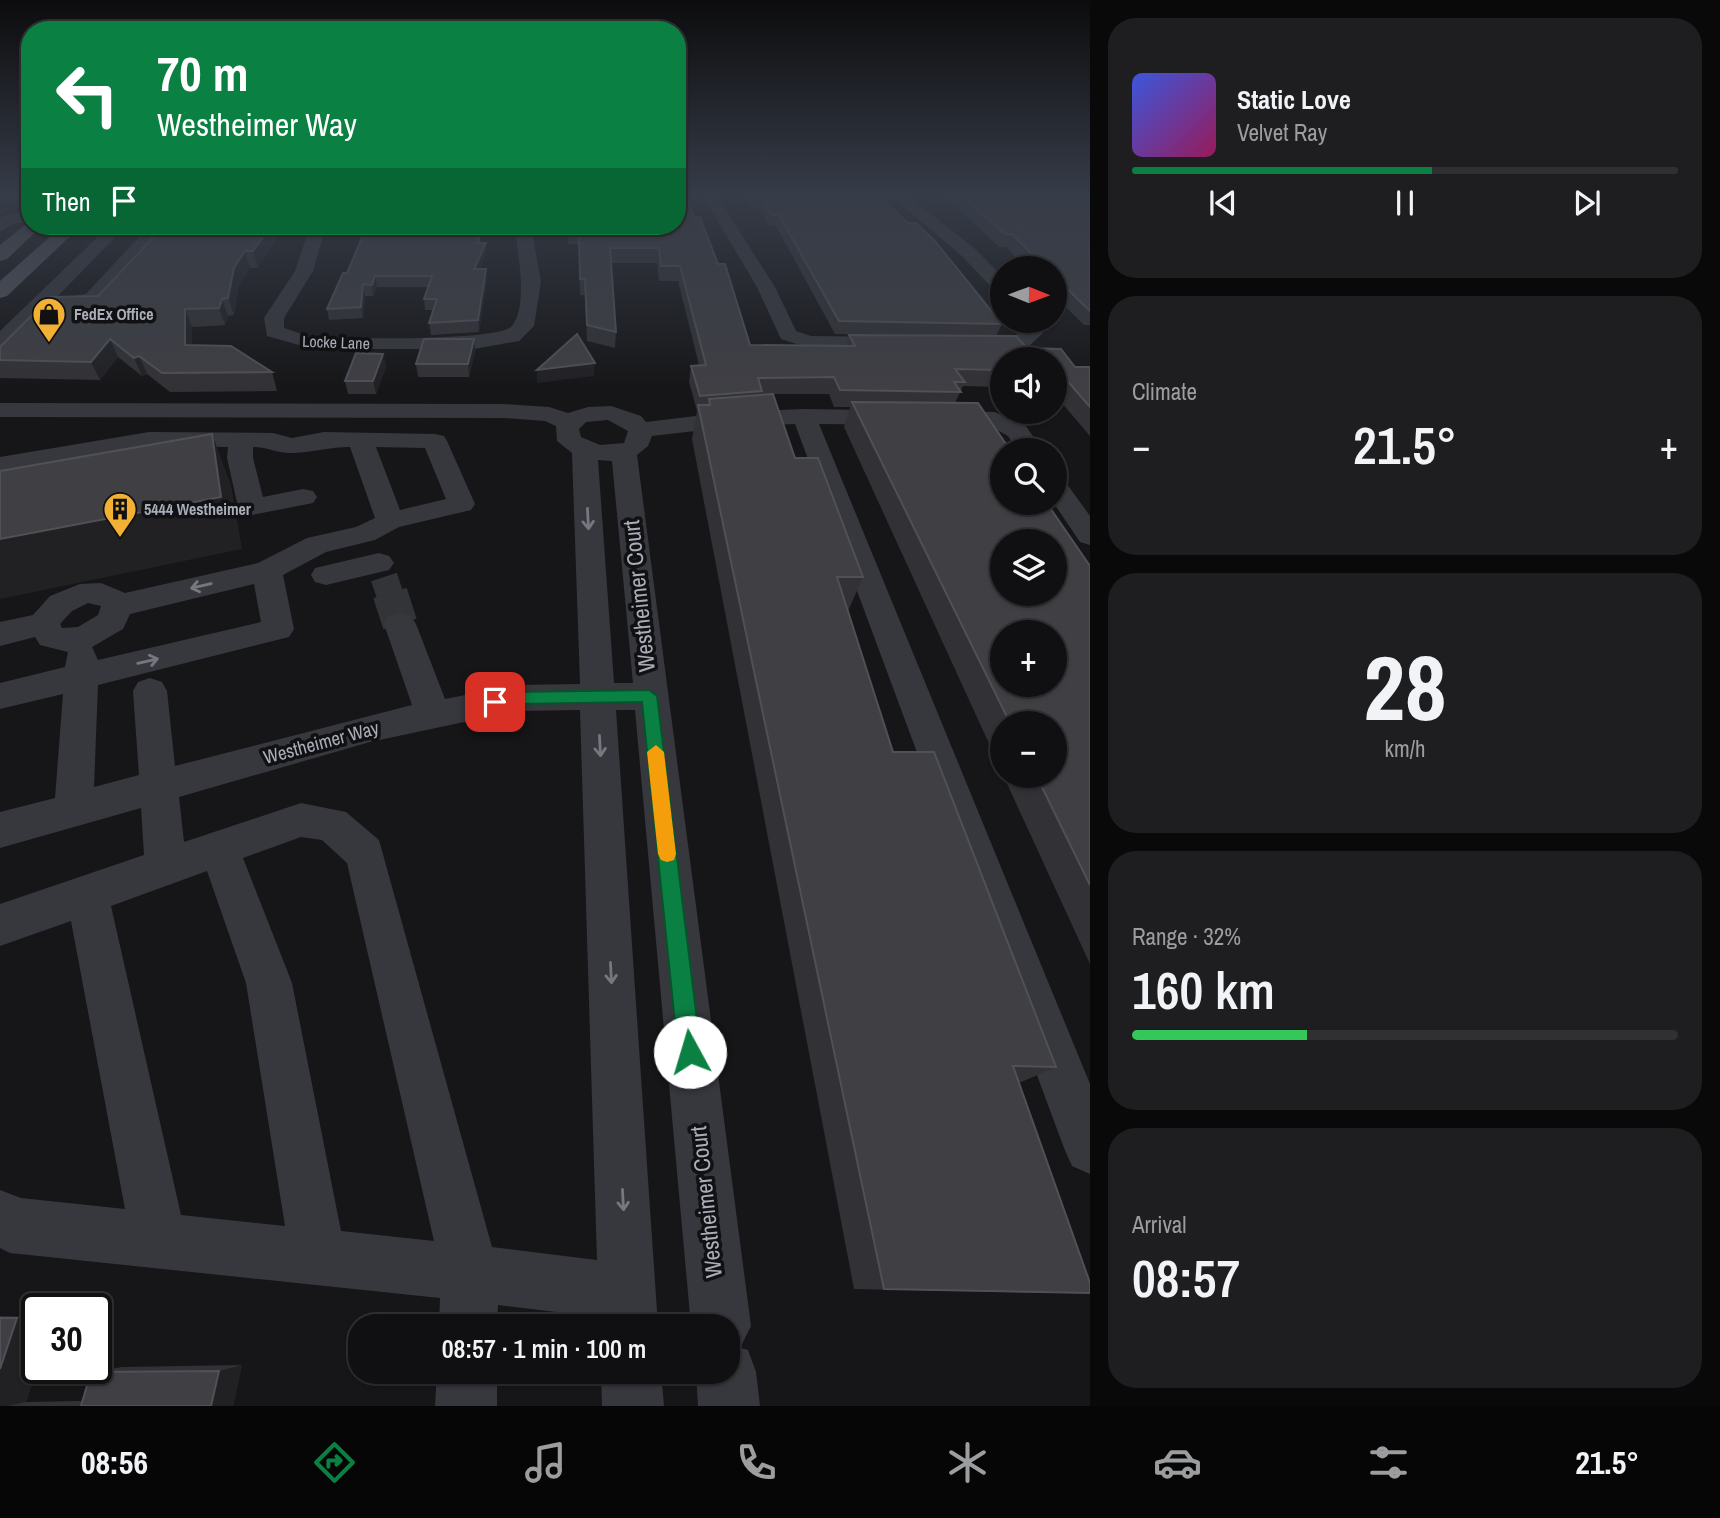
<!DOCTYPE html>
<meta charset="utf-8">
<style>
body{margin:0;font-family:"Archivo Narrow",sans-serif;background:#1e1e20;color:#f1f3f6;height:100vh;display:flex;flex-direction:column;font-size:26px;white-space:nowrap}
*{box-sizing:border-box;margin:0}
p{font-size:23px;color:#9c9d9f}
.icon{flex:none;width:38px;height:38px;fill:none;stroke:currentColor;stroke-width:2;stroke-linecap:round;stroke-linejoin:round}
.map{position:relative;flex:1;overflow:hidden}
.sheet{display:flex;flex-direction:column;gap:18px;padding:18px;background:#09090a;width:630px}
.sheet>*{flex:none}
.hud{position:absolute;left:21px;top:21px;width:665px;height:214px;border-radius:28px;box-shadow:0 2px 5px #0004,0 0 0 2px #303032;background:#0b8043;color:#fff;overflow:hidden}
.needle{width:46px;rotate:91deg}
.tools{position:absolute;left:990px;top:256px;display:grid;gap:14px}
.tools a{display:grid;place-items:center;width:77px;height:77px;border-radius:50%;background:#101012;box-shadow:0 2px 5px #0004,0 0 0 2px #303032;font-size:35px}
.speed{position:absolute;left:21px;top:1293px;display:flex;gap:14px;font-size:35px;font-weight:700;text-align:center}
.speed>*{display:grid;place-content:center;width:91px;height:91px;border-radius:50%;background:#101012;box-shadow:0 2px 5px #0004,0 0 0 2px #303032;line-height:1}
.speed .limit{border:4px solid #111;border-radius:10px;background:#fff;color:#111}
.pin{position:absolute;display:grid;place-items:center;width:60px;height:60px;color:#fff;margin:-30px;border-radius:14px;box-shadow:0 4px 10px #0006}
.me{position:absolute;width:77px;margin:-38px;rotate:354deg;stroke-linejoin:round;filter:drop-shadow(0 0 5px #0008)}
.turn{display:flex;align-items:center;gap:24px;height:147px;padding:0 21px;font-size:32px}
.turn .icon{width:91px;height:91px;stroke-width:2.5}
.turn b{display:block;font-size:49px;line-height:60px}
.then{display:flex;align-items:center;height:66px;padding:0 21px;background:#0003;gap:14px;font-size:26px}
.big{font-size:52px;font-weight:600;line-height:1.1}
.sheet .tile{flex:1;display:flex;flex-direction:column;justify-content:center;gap:10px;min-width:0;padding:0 24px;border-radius:28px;background:#1e1e20}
.sheet .dial{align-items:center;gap:0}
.dial b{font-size:91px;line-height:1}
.song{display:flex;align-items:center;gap:21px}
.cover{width:84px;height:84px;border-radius:10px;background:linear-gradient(135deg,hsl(230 70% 55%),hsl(330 70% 35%))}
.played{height:7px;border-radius:4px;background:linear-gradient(90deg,#0b8043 55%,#303032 55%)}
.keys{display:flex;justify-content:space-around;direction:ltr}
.heat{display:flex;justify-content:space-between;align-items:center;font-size:38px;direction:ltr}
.charge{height:10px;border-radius:5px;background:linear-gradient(90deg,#34c759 32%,#303032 0)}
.trip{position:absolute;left:348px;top:1314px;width:392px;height:70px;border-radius:28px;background:#101012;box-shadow:0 2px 5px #0004,0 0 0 2px #303032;font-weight:600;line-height:70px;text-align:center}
.menu{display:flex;height:112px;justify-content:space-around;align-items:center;background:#060607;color:#9c9d9f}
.menu .icon{width:49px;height:49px}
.menu .on{color:#0b8043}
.menu b{font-size:32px;color:#f1f3f6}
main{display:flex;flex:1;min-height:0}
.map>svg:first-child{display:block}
</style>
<main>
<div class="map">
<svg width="1090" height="1406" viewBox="0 0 1090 1406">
<rect width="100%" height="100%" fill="#161618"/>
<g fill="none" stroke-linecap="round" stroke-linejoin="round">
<!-- minor-tunnel-far1 -->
<path stroke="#333438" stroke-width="27" stroke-dasharray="27 14" stroke-linecap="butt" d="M384,577L390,595"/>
<!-- minor-tunnel -->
<path stroke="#333438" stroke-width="35" stroke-dasharray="35 18" stroke-linecap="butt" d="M390,593L400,624"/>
<!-- minor -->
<g fill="#37383d" fill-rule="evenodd">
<path d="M701,193H715L775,287L796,331L811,336L896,337L903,339L907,343L903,347L809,348L781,339L757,287Z"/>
<path d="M887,193H904L974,248L1003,277V294L996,292L962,256Z"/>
<path d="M30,213V223H14L0,232V218L10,213Z"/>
<path d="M109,226H126L55,299L86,294L149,226H166L99,303L51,312L44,310L7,347L0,349V331Z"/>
<path d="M310,226H326L313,271L284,318V328C294,331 305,336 315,337C342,339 500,341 512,326C529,305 517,251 515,226H531L541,282L534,326L519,341L474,349H313L267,336L264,318L295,271Z"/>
<path d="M1021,320H1041L1043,333L1029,346L973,350L962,344C975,328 1007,344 1022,331Z"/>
<path d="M0,403L504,404L549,407L568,413L588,407L611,406L641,416L646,422L729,412L804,409L995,412L1026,426L1042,450H1017L1008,436L990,426L819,424L1090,1084V1174L1072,1166L1064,1148L795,424L729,427L652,436L648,446L637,455L751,1326L740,1348L748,1350L756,1372L760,1406H698L696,1372H728V1326H691L635,710H616L658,1326H600L599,1317L498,1305L497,1326H439L440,1298L10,1253L0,1248V1190L21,1198L125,1209L71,921L0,946V904L144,855L141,808L0,848V812L55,798L63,694L0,709V683L65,667L68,652L40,645L35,637L0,646V622L33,615L50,596L80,584L101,583L125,593L258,563L307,538L356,527L375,518L350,447C330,447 313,452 293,453C280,454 267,447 253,447V458L263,497L303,489L313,491L317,497L313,503L252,515L242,513L238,507L227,458L228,447L149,446L0,473V457L149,432L273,433L292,438L324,432L435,434L444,436L447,441L475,504L471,510L399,527L375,540L326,552L283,575L294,629L289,637L98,685L94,787L139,775L133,691L138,682L150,678L162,682L167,691L175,766L412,705L384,624L389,616L400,613L411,616L416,624L445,699L516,685L580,684L572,453L557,441L556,426L545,421L504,418L0,417ZM608,420L628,431L624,443L600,445L581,437L579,429L586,422ZM376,447L425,448L446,499L400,510ZM598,460L612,461L633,683H614ZM254,584L261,622L98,660L92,647L123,629L130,614ZM88,603L101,606L98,615L78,627L62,628L60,624L72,611ZM580,710L597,1260L492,1247L379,840L346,812L301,803L184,842L179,797L370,742L516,711ZM301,837L322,840L347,863L434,1241L341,1231L292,983L243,858ZM207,871L246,983L285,1226L181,1215L111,906Z"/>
<path d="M1055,478L1064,480L1090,516V545L1080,542L1053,502H1055Z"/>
<path d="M379,553L389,556L394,563L389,570L326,585L315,582L311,575L315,568Z"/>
<path d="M437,1372H497V1406H435Z"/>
<path d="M601,1372H661L664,1406H602Z"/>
</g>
<!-- major -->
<g fill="#53555c" fill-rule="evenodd">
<path d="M30,221V226H42L7,259L0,261V245Z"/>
<path d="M62,226H81L7,296L0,298V281Z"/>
</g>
</g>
<!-- wall -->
<g fill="#323236" fill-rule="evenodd">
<path d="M744,193H875L908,223H916L935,241L1002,324L996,336H1016L1027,348L1061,349L1075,367H1090V436L1055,395V359H1003V387L963,386L955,403H978L1010,450H1003V502H1046L1090,566V964L1003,775H1055V723H1003V774L844,427L850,407H834L829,394H773L795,458H818L863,577L848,611L893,752H934L1056,1067L1019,1083L1090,1283V1293H1044L854,1289L692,439L697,411L689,382L691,366L699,365L678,281H659L657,263H611L616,332L615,348L587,341L585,295H580L578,244H568V226H561H677V197L678,199H688L694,217H700L718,264H725L750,345L846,346L849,335H926L835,334L776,226H769L760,209H754L747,199ZM1003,541H1055V593H1003ZM1003,632H1055V684H1003Z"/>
<path d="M940,193H1090V325H1084L1055,296V268H1027L1006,247H999L955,205H951Z"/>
<path d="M281,232L258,268H250L239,285L234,315L228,316L225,325L192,327V345L272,372L277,391L170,392L147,374L142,376L118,357L100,380L0,378V347L98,296Z"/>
<path d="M481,243H486V254L480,269L487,280L479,332L431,335L429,323L433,310H425L424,299L428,287H377L373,296H365L363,318L329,320L327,309L347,273Z"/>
<path d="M474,339L475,352L469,377H418L416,364Z"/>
<path d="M383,354L386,367L376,394H348L345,381Z"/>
<path d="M0,1316L37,1317V1368L26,1402L82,1401L91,1372L122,1367L242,1365L233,1406H0Z"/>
</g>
<!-- shaded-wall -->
<g fill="#212124">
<path d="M0,193H30V195L0,215Z"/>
<path d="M271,226H280L281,232L258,268L253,251Z"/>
<path d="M482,226H484L479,253L478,243Z"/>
<path d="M486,243V254L475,280L474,269Z"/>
<path d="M245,251L250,268L239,285L234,315L228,298L234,268Z"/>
<path d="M486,269L487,280L479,332L478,320Z"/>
<path d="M375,276L377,287L373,296L372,285Z"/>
<path d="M363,284L365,296L363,318L361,307Z"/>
<path d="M222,299L228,316L225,325L219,308Z"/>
<path d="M185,309L192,327V363L185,345Z"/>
<path d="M110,339L118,357L100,380L91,362Z"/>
<path d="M474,339L475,352L469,377L468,364Z"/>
<path d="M383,354L386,367L376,394L373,381Z"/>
<path d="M139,356L147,374L142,376L134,358Z"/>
<path d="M595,363L594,376L537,383V370Z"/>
<path d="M212,434L231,485L242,549L0,599V539Z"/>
<path d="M17,1318H37V1368L26,1402L8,1406H0V1369Z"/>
<path d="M242,1365L233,1406H211L219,1371Z"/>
</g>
<!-- building -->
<g fill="#3f3f44" stroke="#4f5156" stroke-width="2" fill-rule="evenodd">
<path d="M752,193H875L908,223H916L935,241L1002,324L839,321L779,215H771L762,198H756Z"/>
<path d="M955,193H1090V311L1055,277V268H1046L1012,234H1005L959,193Z"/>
<path d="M677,197L678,199H688L694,217H700L718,264H725L750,345L855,346L849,335L1016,336L1027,348L1061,349L1075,367H1090V407L1065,378H1055V359H1003V370L955,369L965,382H954L961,392L840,390L834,377L758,378L762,391L700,396L691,366L706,365L680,266H661L659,248H610L616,332L587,325L585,279H580L579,230H568V226H677Z"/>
<path d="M164,226H271L253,251H245L234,268L228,298L222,299L219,308L185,309V345L231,346L272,372L162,373L139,356L134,358L110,339L91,362L0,360V347L50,297L98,296Z"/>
<path d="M367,226H482L478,243H486L474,269H486L478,320L429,323L437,299H424L432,276H375L372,285L363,284L361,307L327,309L343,273H347Z"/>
<path d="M577,334L595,363L537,370Z"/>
<path d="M424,339H474L468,364H416Z"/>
<path d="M356,353L383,354L373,381H345Z"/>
<path d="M773,394L795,458H818L863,577H837L893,752H934L1056,1067L1013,1066L1090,1283V1293L884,1289L698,405H710L709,399Z"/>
<path d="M852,402L978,403L1010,450H1003V502H1046L1090,566V885L1036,775H1055V723H1010ZM1003,541H1055V593H1003ZM1003,632H1055V684H1003Z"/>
<path d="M212,434L221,497L0,539V471Z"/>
<path d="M0,1318H17L0,1369Z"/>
<path d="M219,1371L211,1406H81L91,1372Z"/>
</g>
<!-- one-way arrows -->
<defs><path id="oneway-shaft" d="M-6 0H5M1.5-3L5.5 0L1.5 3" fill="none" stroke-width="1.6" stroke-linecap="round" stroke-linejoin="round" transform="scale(1.75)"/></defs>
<g stroke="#757881">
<use href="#oneway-shaft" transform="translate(588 519) rotate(87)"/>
<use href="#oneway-shaft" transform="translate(201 586) rotate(167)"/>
<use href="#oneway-shaft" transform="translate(148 661) rotate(-13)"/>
<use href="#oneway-shaft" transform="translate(600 746) rotate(87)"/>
<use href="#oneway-shaft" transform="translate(611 973) rotate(87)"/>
<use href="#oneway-shaft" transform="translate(623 1200) rotate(87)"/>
</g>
<!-- sky -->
<linearGradient id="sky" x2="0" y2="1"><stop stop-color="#0c0c0d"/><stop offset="0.5" stop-color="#363c48"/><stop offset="1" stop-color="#363c48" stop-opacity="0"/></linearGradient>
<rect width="1090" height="389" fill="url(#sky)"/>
<!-- route -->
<path fill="#0b8043" stroke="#07532c" stroke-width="2" d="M649,690L657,696L701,1052L697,1060L690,1063L682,1060L678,1052L642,702L516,704L495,708L487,702L490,698L516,692Z"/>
<!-- slow -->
<path fill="#f59e0b" d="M656,745L664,752L676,854L674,860L667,862L661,860L658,854L647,752Z"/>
<!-- icons -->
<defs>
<symbol id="shop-pin" viewBox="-11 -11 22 30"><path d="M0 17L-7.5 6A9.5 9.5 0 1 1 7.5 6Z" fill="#f2b134" stroke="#111113"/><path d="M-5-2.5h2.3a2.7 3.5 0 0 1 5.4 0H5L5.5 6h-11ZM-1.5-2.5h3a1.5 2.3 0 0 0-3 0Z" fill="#111"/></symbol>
<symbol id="building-pin" viewBox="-11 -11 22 30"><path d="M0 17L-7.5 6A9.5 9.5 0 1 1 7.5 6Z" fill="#f2b134" stroke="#111113"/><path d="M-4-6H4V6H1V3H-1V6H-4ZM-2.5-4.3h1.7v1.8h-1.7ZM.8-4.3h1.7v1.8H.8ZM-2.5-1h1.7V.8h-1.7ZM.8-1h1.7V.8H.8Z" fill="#111"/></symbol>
</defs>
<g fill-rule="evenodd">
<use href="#shop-pin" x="30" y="295" width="38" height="52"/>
<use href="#building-pin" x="101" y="490" width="38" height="52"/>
</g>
<g text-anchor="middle" stroke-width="7" stroke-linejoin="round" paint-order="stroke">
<!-- far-poi labels -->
<g font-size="16" font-weight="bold" fill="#a8adb8" stroke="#111113" text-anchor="start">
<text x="74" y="320">FedEx Office</text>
<text x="144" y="515">5444 Westheimer</text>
</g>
<!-- far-street labels -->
<g font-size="16" fill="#a8adb8" stroke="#111113">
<text transform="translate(336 342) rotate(2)" y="6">Locke Lane</text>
</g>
<!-- street labels -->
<g font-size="19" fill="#a8adb8" stroke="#111113">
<text transform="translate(321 742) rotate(-15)" y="7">Westheimer Way</text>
</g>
<!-- near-street labels -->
<g font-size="23" fill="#a8adb8" stroke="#111113">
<text transform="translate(639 596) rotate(-96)" y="8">Westheimer Court</text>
<text transform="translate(706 1202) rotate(-96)" y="8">Westheimer Court</text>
</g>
</g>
</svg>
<div class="tools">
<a><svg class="needle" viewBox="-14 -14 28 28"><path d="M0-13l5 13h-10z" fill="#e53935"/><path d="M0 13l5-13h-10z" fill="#9c9d9f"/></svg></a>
<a><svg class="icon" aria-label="sound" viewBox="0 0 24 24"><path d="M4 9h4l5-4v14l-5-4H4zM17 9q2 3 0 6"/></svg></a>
<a><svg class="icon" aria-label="search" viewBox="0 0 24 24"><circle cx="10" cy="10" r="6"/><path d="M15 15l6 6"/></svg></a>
<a><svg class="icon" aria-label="layers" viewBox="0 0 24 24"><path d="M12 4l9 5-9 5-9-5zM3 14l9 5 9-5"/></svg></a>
<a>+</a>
<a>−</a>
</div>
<div class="speed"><div class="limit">30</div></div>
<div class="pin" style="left:495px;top:702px;background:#d93025"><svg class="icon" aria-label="arrive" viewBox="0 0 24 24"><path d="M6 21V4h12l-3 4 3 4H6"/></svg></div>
<svg class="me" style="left:690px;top:1052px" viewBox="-20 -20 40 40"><circle r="19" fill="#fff"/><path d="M0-13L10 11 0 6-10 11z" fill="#0b8043"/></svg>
<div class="trip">08:57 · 1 min · 100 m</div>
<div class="hud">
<div class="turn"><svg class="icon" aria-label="left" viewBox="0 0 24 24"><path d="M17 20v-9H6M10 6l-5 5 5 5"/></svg><div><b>70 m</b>Westheimer Way</div></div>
<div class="then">Then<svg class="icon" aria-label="arrive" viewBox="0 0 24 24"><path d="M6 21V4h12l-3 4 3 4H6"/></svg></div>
</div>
</div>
<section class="sheet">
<div class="tile">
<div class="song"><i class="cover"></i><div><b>Static Love</b><p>Velvet Ray</p></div></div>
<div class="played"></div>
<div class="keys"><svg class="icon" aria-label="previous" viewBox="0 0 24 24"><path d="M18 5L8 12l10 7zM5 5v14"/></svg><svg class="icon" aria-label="pause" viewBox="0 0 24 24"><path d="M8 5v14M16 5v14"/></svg><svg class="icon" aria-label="next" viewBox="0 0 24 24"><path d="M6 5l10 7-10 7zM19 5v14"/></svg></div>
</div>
<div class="tile"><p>Climate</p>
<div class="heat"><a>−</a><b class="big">21.5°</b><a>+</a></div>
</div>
<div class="tile dial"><b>28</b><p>km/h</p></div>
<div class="tile"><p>Range · 32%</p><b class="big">160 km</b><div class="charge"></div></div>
<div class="tile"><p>Arrival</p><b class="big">08:57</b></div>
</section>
</main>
<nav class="menu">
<b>08:56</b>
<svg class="icon on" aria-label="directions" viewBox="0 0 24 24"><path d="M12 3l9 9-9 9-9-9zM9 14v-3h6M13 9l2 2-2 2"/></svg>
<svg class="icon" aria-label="music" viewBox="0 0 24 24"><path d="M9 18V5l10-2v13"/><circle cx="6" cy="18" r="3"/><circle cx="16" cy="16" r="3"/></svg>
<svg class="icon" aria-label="phone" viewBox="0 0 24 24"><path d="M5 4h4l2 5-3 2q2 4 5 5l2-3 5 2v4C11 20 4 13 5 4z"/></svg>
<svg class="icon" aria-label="climate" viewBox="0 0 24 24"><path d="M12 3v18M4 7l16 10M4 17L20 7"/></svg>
<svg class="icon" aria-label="car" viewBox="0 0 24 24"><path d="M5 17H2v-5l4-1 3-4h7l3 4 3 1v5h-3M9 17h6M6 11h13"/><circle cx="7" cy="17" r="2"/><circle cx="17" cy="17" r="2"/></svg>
<svg class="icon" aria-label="filters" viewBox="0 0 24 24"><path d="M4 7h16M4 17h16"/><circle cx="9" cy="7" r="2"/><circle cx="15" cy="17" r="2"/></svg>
<b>21.5°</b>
</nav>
